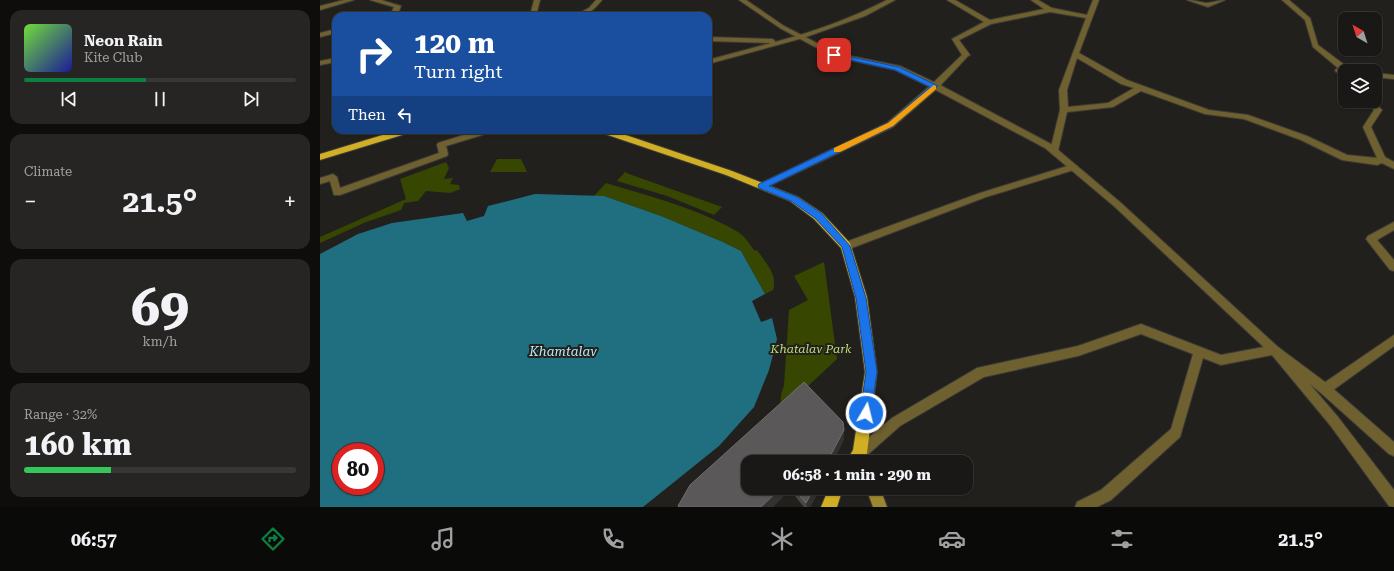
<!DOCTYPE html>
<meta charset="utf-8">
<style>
body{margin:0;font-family:"Roboto Serif",serif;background:#272523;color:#f1f3f6;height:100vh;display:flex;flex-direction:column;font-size:15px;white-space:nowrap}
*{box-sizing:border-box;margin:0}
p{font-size:13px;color:#9fa0a1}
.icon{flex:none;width:22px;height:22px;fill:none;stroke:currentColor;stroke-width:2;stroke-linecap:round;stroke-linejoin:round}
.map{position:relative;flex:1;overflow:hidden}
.drawer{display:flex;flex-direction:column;gap:10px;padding:10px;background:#0e0d0c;width:320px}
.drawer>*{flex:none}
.hud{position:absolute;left:12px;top:12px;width:380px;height:122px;border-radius:12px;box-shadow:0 1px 3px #0004,0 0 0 1px #383735;background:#1a4fa0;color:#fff;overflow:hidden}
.needle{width:26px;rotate:321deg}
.fabs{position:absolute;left:1018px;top:12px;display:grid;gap:8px}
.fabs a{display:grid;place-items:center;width:44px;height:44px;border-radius:8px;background:#1a1816;box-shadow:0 1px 3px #0004,0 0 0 1px #383735;font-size:20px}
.speed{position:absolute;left:12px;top:443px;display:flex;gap:8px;font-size:20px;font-weight:700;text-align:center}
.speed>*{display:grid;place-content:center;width:52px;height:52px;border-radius:50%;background:#1a1816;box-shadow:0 1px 3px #0004,0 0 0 1px #383735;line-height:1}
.speed .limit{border:6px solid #d22;background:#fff;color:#111}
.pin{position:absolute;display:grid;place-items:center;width:34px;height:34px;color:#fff;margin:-17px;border-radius:8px;box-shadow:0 2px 6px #0006}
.me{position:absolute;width:44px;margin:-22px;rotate:8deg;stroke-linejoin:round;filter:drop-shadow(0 0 3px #0008)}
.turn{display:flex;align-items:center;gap:14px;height:84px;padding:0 16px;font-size:18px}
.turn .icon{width:52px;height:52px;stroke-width:2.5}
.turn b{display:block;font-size:28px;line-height:34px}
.then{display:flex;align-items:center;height:38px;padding:0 16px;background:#0003;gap:8px;font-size:15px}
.big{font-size:30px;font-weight:700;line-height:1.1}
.drawer .widget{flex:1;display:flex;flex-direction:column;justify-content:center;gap:6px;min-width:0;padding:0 14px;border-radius:12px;background:#272523}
.drawer .dial{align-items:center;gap:0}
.dial b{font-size:52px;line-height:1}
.song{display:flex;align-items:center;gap:12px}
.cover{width:48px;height:48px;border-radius:6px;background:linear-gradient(135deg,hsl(100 70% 55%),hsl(240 70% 35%))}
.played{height:4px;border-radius:2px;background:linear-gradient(90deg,#0b8043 45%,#383735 45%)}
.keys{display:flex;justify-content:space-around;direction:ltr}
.heat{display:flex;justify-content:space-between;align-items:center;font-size:22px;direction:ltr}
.charge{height:6px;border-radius:3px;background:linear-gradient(90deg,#34c759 32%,#383735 0)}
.trip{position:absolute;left:421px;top:455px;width:232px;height:40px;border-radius:12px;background:#1a1816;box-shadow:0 1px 3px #0004,0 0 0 1px #383735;font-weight:700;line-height:40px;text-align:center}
.tabs{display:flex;height:64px;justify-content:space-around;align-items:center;background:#0a0a09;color:#9fa0a1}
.tabs .icon{width:28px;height:28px}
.tabs .current{color:#0b8043}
.tabs b{font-size:18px;color:#f1f3f6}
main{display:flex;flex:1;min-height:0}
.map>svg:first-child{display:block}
</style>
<main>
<section class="drawer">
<div class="widget">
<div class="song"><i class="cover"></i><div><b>Neon Rain</b><p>Kite Club</p></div></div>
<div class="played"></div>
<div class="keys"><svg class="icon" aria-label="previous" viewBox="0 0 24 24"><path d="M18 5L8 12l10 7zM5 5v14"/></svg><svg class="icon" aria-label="pause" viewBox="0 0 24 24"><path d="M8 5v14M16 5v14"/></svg><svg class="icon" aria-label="next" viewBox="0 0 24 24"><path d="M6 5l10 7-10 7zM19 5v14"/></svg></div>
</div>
<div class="widget"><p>Climate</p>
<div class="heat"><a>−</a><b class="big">21.5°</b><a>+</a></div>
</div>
<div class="widget dial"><b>69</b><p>km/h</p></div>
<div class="widget"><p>Range · 32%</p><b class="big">160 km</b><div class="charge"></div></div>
</section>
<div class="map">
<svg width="1074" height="507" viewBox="0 0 1074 507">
<rect width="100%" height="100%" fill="#22201d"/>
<!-- green -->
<g fill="#374600">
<path d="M177,159H201L207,172H170Z"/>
<path d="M126,162L129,168L124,179L133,178L130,184L139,185L140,189L130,193L106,191L98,201L84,203L81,210L46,222L0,243V237L86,199L80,179Z"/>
<path d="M305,172L309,174L402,207L394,215L347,196L297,181Z"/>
<path d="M286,183C330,196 379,209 418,232C425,236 430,245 435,251L437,250C445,262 458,274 453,290L445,294L421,251L403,242L341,216L284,196H274Z"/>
<path d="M504,262L517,359L460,412L461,395L464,385L469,310L488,300L474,276Z"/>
</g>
<!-- water -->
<path fill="#206f81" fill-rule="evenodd" d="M215,194L284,196L341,216L403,242L421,251L445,294L432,301L441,322L452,318L457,339L449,370L434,407L399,446L323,507H0V254L38,234L72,223L143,213L147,221L164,216L168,206ZM21,452H55V486H21Z"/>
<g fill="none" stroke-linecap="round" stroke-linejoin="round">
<defs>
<path id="pedestrian" d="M160,130H173L172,132L126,146L128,154L127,156L20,195H14L10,181L0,184V178L13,174L17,177L20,188L119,153L117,145L118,143Z"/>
<g id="minor">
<path d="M24,0H34L0,10V6Z"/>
<path d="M50,0H61L81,6L77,16H68L71,14L74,7Z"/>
<path d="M276,0H282C274,10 267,16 254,16L269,8Z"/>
<path d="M567,0H575L545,16L483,38L388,64V60L451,43L388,41V37L452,39L454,40L455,42C494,32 532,18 567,0Z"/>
<path d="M627,0H635L670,20L724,9L711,0H718L732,8L767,15L773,0H779L759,53L807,80L889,110L928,115L987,136L1027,155L1057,158L1043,127L1054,110L1045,101H1053L1062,110L1051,127L1065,157L1074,162V169L1062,163L1057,165L1022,160L981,140L924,119L885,114L821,91L793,107L747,112L738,151L737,153H731L730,151L740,110L739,90L766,18L730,12L671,24L639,40L650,55L648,56L618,88L573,127L445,188H439L438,186L439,184L567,123L612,84L642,55L632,39L664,22ZM757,58L801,84L814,88L788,103L748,107L747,90Z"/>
<path d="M867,0C874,0 879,2 886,3C891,3 899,0 905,0L888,7Z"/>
<path d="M962,0H969L990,18L998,45L1026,66V70L1016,72L1015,70L1018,68L993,47L985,20Z"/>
<path d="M16,29V33L0,37V33Z"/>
<path d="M16,58V62L0,65V61Z"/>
<path d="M1055,73L1074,75V79L1055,77Z"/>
<path d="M754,164L758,167L757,169L666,197L529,249H523L521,246L523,243L660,193Z"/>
<path d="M1074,222V230L1057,240L1074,260V271L1070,270L1046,239L1048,236Z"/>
<path d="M821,324L901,355L954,345L958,347L1018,417L1074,490V507L1069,506L1010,425L952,355L901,365L883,358L860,437L791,500L777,507H755L757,502L781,490L851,429L873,354L821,334L758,356L664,377L580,426L545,457L540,459L535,457L534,453L535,449L572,418L657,368L758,346Z"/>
<path d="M1074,335V346L1009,393L1005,394L1001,393L999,389L1001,385Z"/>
</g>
<g id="tertiary">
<path d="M214,0H220L216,16H210Z"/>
<path d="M419,0H426L464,26L516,53L580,66L618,84L731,144L801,203L958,347L1009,385L1074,442V456L1069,454L1001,393L950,353L795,207L725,148L612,88L575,70L512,56L460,28Z"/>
</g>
<path id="secondary" d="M546,488H560L567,507H553Z"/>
<g id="trunk">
<path d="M79,130H93L92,132L0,160V154Z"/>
<path d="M278,130H291L412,171L478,197L502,213L530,243L547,297L557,372L547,453L542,462H526L533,450L545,372L535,297L521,248L494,219L470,201L406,175L279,132Z"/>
<path d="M509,488H523L517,507H501Z"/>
</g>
</defs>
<!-- pedestrian casing -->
<use href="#pedestrian" stroke="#3d3b38" stroke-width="2"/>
<!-- minor casing -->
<use href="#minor" stroke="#3d3b38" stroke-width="2"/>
<!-- tertiary casing -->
<use href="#tertiary" stroke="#3d3b38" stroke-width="2"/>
<!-- secondary casing -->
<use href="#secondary" stroke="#3d3b38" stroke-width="2"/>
<!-- trunk casing -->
<use href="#trunk" stroke="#3d3b38" stroke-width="2"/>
<!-- pedestrian -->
<use href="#pedestrian" fill="#6f612f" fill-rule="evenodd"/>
<!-- minor -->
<use href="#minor" fill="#6f612f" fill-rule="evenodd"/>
<!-- tertiary -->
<use href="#tertiary" fill="#6f612f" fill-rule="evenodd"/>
<!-- secondary -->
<use href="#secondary" fill="#9c862f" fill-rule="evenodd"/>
<!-- trunk -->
<use href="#trunk" fill="#d0af24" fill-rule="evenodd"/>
</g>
<!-- wall -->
<path fill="#4b474a" d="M524,440L428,488H500L490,507H484L470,490L359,507Z"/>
<!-- shaded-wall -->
<g fill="#343131">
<path d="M524,430V440L513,462H507Z"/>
<path d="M461,488H470V490L453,507H441Z"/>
<path d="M494,488H500L490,507H487L486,503Z"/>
</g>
<!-- building -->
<g fill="#5b585a" stroke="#706d6e">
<path d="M484,382L523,422L524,430L507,462H428V488H461L441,507H359L358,506L370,485Z"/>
<path d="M473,488H494L486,503Z"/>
</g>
<!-- route -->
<path fill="#1a73e8" stroke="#114b97" d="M512,53L579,67L618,86L573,126L449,186L477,197L501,213L530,246L546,298L557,372L551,413L550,416L546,418L542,416L540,413L546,372L536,298L522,247L495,218L471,201L439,188L438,186L439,184L568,123L610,87L575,70L512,56Z"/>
<!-- slow -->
<path fill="#f59e0b" d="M614,85L616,86V89L573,126L520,152H514V148L568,123Z"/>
<g text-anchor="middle" stroke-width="4" stroke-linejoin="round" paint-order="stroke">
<!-- park labels -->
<g font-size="12" font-style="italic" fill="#c0dd7b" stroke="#22201d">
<text x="491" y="353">Khatalav Park</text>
</g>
<!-- water labels -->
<g font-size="13" font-style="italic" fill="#bae9f7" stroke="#22201d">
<text x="243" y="356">Khamtalav</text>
</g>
</g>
</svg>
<div class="fabs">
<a><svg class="needle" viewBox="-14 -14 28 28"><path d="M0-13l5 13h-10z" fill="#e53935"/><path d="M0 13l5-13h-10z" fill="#9fa0a1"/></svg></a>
<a><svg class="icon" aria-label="layers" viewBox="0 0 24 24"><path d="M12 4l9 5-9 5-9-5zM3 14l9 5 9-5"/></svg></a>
</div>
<div class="speed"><div class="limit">80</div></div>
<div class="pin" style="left:514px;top:55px;background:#d93025"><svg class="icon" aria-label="arrive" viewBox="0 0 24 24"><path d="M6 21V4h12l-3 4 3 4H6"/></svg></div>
<svg class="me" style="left:546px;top:413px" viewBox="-20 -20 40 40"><circle r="17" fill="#1a73e8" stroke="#fff" stroke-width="3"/><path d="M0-11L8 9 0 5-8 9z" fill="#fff"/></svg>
<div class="trip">06:58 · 1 min · 290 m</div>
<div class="hud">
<div class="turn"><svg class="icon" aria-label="right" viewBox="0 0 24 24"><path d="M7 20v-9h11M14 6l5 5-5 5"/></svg><div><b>120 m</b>Turn right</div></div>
<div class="then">Then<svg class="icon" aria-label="left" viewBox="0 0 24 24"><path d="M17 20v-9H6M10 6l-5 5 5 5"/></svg></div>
</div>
</div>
</main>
<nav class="tabs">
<b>06:57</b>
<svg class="icon current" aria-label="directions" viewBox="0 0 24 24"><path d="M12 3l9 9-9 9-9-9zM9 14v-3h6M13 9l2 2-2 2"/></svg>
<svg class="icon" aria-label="music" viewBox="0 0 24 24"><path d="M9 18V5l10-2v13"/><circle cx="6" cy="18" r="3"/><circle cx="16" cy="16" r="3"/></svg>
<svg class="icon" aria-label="phone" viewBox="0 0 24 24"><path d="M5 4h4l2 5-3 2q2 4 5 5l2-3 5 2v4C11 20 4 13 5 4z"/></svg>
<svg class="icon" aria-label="climate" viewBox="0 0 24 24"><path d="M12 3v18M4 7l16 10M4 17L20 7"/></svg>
<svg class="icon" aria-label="car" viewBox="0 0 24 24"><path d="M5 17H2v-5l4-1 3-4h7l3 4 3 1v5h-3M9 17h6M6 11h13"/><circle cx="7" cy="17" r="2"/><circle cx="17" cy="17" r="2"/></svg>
<svg class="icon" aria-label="filters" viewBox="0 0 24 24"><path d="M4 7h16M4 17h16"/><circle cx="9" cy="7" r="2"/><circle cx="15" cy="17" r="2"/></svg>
<b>21.5°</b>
</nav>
